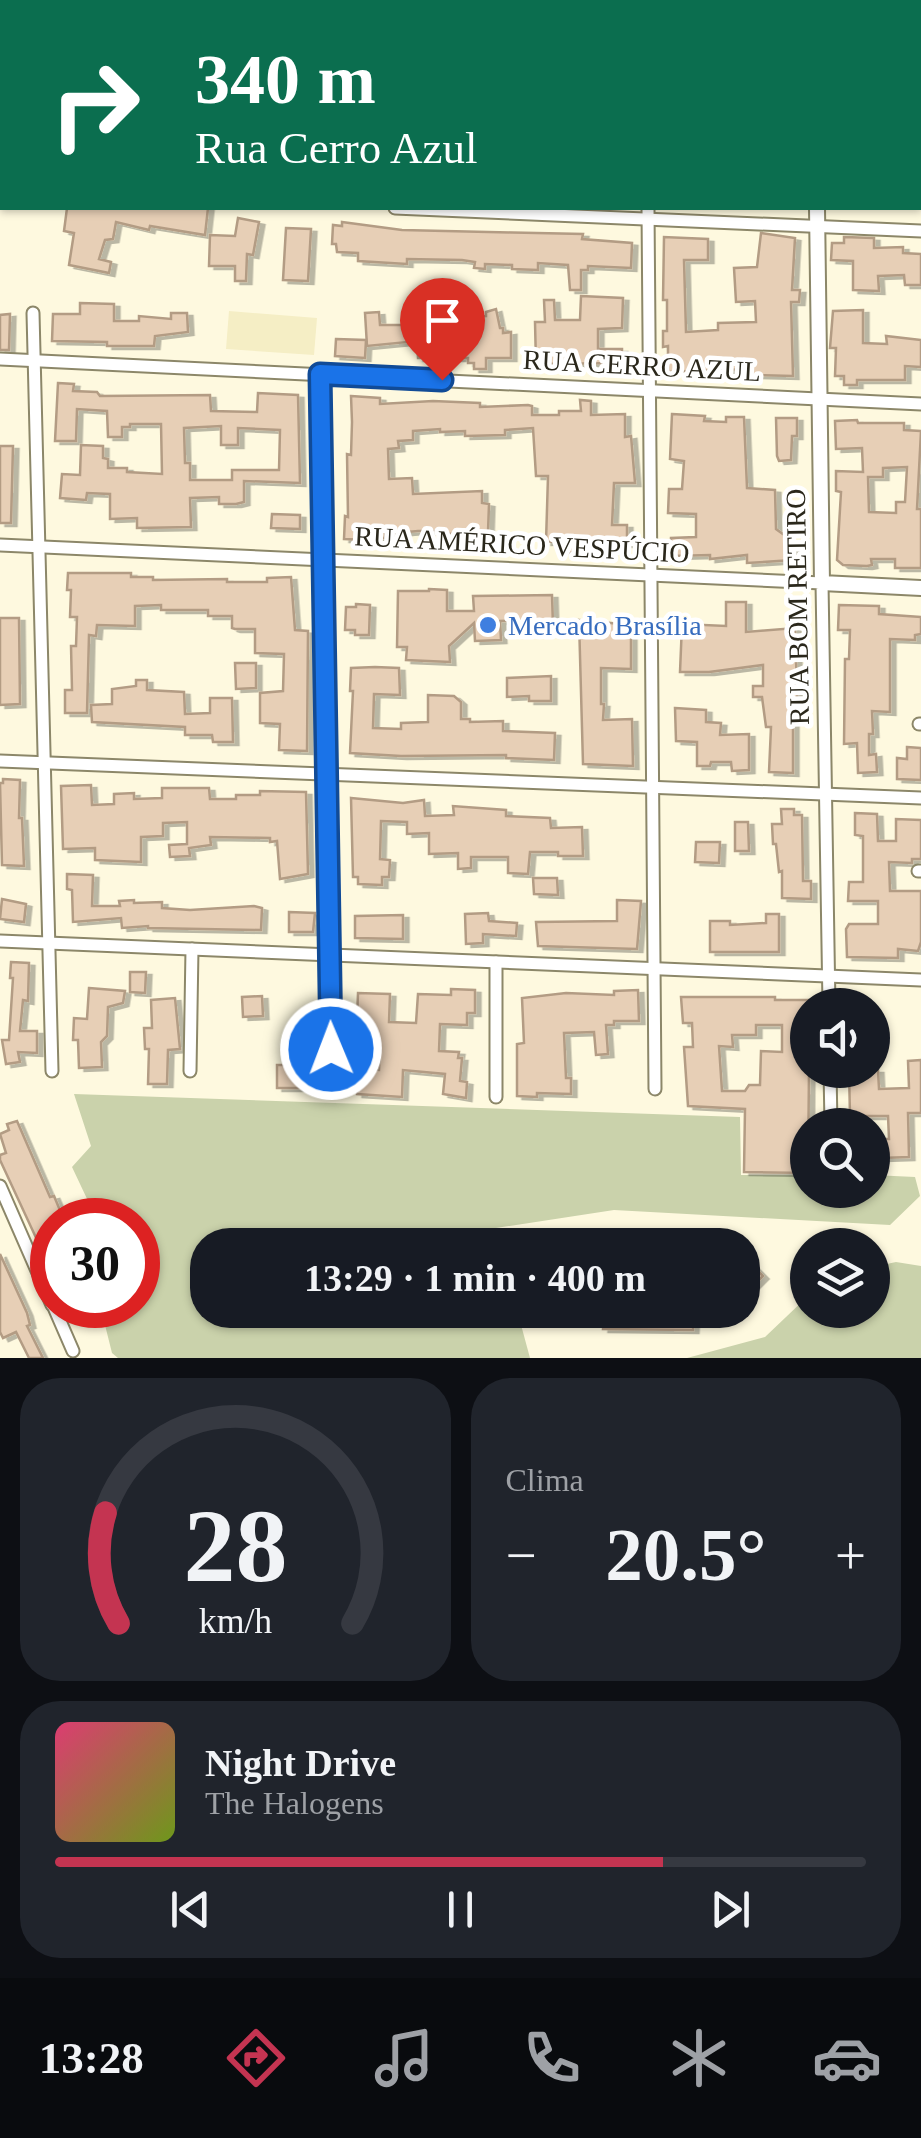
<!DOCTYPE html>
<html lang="pt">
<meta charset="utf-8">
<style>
body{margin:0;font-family:Georgia,serif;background:#20242c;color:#f1f3f6;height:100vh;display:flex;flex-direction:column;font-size:38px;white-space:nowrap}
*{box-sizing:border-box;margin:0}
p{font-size:32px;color:#9ea1a6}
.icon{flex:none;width:55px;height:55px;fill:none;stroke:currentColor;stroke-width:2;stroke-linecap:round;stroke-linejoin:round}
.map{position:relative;height:1358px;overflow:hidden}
.sheet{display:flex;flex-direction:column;gap:20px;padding:20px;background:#0d0f14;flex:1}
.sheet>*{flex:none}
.guide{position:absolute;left:0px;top:0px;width:922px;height:210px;box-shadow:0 2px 8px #0004;background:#0b6e4f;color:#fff;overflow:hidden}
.controls{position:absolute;left:790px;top:988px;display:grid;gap:20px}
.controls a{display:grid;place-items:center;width:100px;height:100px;border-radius:50%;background:#171b24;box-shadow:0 2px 8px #0004;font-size:50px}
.speed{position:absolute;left:30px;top:1198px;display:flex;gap:20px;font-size:50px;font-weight:700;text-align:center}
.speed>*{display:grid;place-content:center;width:130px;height:130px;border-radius:50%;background:#171b24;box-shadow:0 2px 8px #0004;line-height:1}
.speed .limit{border:15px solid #d22;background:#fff;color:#111}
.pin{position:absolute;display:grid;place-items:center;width:85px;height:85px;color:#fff;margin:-102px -42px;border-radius:50% 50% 50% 0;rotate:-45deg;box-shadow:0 0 10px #0007}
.pin .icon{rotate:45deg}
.me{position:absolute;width:110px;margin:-55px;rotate:359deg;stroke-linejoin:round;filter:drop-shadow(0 0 8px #0008)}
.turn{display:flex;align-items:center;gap:35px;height:210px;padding:0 30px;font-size:45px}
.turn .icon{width:130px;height:130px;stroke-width:2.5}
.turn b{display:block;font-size:70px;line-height:85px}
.big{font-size:75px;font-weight:600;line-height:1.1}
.sheet .tile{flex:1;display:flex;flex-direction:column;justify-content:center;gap:15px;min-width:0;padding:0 35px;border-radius:40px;background:#20242c}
.sheet .dial{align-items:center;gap:0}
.dial svg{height:260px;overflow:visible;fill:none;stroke:#363941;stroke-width:7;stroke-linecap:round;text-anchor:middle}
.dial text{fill:#f1f3f6;stroke:none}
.song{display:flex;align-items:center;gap:30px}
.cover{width:120px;height:120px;border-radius:15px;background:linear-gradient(135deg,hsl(340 70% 55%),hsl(80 70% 35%))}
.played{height:10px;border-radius:5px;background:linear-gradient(90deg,#c43451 75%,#363941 75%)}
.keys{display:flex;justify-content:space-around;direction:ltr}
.heat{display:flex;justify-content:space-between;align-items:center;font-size:55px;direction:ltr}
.sheet .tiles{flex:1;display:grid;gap:20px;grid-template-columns:1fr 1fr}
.tile:last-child{grid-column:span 2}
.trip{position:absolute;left:190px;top:1228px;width:570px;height:100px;border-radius:40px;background:#171b24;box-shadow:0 2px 8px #0004;font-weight:600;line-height:100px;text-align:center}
.tabs{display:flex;height:160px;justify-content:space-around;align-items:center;background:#090b0e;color:#9ea1a6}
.tabs .icon{width:70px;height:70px}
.tabs .selected{color:#c43451}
.tabs b{font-size:45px;color:#f1f3f6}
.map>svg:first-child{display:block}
</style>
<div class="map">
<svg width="921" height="1358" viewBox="0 0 921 1358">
<defs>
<filter id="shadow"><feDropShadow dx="5.5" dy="3" stdDeviation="0" flood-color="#0004"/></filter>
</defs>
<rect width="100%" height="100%" fill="#fef9df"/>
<!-- built -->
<path fill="#f5eec5" d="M229,311L317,318L314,355L226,349Z"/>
<!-- green -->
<g fill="#cad2ab">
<path d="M74,1094L740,1117L741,1175H807L808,1190H872L873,1175L915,1177L920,1196L890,1225L614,1210L496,1228L500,1245H208V1310H517L530,1358H118L112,1353L100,1305H138V1220H97L72,1167L91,1146Z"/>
<path d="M896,1262L921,1266V1358H687L765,1337L807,1297L808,1310H872L873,1267Z"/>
</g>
<!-- building -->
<g fill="#e7cfb6" stroke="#b39c84" stroke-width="2.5" fill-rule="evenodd" filter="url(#shadow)">
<path d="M67,208H208L205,235L150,226L149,230L116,222L113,239L105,240L99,259L111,262L109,273L69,265L74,233L64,231Z"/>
<path d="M238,218L259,222L253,255L247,254L246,281H235V266H209L210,235L235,236Z"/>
<path d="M342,222L402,230L583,234L582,239L632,243L631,268L588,266V270H581V290H570L568,265L538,263V270L512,269V265L485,264V269L474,268L475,262L462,260L407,259V264L358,261V253L337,252L336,244H332L333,225L342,226Z"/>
<path d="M286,228L311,229L308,281L283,280Z"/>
<path d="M761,233L795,238L792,290H800L799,302H791L793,376L751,375V369L668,372V346L663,347V331H667V300H663L664,237L708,239V260H684L686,332L718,330V323L756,322L755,301L736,302L734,268L757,267Z"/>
<path d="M844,237L874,238V248L903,247V253L921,254V285H905L904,275L878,276L879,291L853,290V261L831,260L832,243H844Z"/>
<path d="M581,296L623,298L622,328L598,329V349H622V363L536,364L535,322H545L544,300H554L555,320H580Z"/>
<path d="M462,297V317L486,316V312L496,309L500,328H503V333L511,332V358H486V369H474V363H468V358H418L417,341L367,346L365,313L379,312L380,325H437L444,324L443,298Z"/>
<path d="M80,303L114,304V321H139V316L171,319V313H187L188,332L155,336L154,346H107V342L52,341L53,314H80Z"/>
<path d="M863,310V343L887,344L886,336L921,340V367L905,366V380H857V385H844V376H835L836,348H830L833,311Z"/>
<path d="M10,314L9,350H0V315Z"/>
<path d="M336,339L366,340L365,358L335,356Z"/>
<path d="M58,383L74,384L73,391L97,392L100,396L210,395L211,411L257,412L258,393L298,395L300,483L244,481V502L236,504H219V497L190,498L191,527L137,528V518L110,519V494L87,493L86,500L60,498L62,474L80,475L81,445L103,446V458L108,459V468H127V472L162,474L161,424H130V427H122V437H108L107,411L77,409L76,441H55ZM221,426V445H238V428L280,430L279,470H232V480H190V463H185L184,428Z"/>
<path d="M351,396L380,398V404L433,401L480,403V407L528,405L532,406V415H559V411H581L580,400L591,401V415L625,414V437L631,436L635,483H614L612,525H627V544L584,543L585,553H567L566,541L546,542L548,476H536L533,428L505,430V435L465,436V431L440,432V429L413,431V440L398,441L399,448L388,449L389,479L412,478L413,494L482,491V503L489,504L488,532L446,534V531H418L385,534V538L367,537V540L344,539L345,516L348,517L347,454L351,455L352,422Z"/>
<path d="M672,414L705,416L704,421L726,422V417H744L747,488L775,490L776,529L787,537V543L794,544L793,560L747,563V555L710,559V555L671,556V538L696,537V514L668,513L669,489H682L684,461L670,459Z"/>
<path d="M776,418H797V436H792L791,460L779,461L777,456Z"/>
<path d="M857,420L858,423H904V430L921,431L917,509H921V568H895V559H871L872,565L867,566L843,565L837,560L841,492L836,491V471L863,472L862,448L836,449L835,421ZM907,467L905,502H896V513L869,512L868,477H883V468Z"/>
<path d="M0,446H13L11,523H0Z"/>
<path d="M272,514L300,515V529L271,528Z"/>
<path d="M68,573H131V577H153V580L227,579V582H267V578L291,577L295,630L308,631L307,751L279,750L280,724L260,723V693L283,691L284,654L255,653V629H235L232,628V616H208V610H161V605L135,606V626L97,625L96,636L89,635L87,713H65V690H72L71,646H76L77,617H70L71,590H67Z"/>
<path d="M429,589L447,590V611H474L473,596L552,595L553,626H539V622L528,620L500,621L501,640L475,641L474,623L449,646L450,662L406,660L407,647H397L398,591H429Z"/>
<path d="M726,602H746V632L795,628L798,720L793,721V773L769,772L771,727H766L762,697H753V686H763V665L709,672H680L682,624L726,626Z"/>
<path d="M356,604L370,605L369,635H355V630H345L346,607H356Z"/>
<path d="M839,605L879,606V614L921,617V634L915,635V640L890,639V712L872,711L873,734H869V755L876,754L877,772L858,773L857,743L844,744L845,659H849L850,630H838Z"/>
<path d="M0,618H19L20,704L0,705Z"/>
<path d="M579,620L631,625V669L601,668V704H604L603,720L632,719L633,766L583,764Z"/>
<path d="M235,663H256V688L236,689Z"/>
<path d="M375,667L399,668L400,695L374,694L373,728L401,729V723L428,722V695L454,696L461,702V719H470V722L503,721V731L555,733L554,760L506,758V755L401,756L350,753L353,691H350L351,668Z"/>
<path d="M551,676V701H529V696L507,697V678Z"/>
<path d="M136,680H147V690L184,692L185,714L210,713V698H232L233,742H213L212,735H185V727L92,722L91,705L112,704V689L136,686Z"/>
<path d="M675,708L706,710V722L721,723L720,735L749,734V770L732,771L731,762H711L710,766H697V742L676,741Z"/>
<path d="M907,747L921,748V780L897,779V758L907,759Z"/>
<path d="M3,779L20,780L19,818H22L24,866L2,865L0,783H3Z"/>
<path d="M91,785L92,805L114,804V794L134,793V799L162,798V788H209L210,799H236V795H260V791L306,792L308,874L280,879L277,841L270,842V838L210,837L211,845L189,848L190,856L170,857L169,845L187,844V822L163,823V836L141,837V862L95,860V848L63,849L61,786Z"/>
<path d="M351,798L403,803L424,800L425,816L454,815L453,806L506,810V816L550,818L551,828L582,827L583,856H558V852H530L528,874L508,873V857H471V868L458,869V853L429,854V833L407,834V822L381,821L380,859L390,860L389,877H382V885L358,884V877H353Z"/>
<path d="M781,809H794V815H802L803,881H811V899L782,898V871L779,872L776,844H773L772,824H782Z"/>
<path d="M855,813L877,814L878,841H896V819L921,820V859H912V863L889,862L890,891H921V942L918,951L898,949V958L847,957L846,929L849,924H878V901H848L849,882H863V836L855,835Z"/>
<path d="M735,822H748L749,851H735Z"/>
<path d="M696,842H720L719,863L695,862Z"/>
<path d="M67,874L93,875L92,906H120L119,901L134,900V903L162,902V908L190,910L254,906L262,908L261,930L148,928V926L122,928L121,918L73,922L72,890L67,889Z"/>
<path d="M533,878H557L558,895L534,894Z"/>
<path d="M2,899L26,904L24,922L0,919Z"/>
<path d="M617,900L641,901L637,949L538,946L536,922L617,921Z"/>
<path d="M289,912L315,913L313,932H289Z"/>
<path d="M488,913L489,921L517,923L516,936L483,934V943L466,944L465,914Z"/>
<path d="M766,914H779V952H710V921H730V925L766,923Z"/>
<path d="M403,915V939L355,938V916Z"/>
<path d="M11,962L29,963L28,1001L23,1000L20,1031H37V1053L18,1052L20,1062L6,1064L2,1040H9L13,978H10Z"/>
<path d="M130,972H146L145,993L130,992Z"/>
<path d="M89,988L125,991L123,1003L108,1007L107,1036L101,1042L102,1067L79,1068L78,1040H73L74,1018L87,1019Z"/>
<path d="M451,989L475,990V1013H467V1025L440,1024L439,1051L459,1052L458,1058H462L460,1081L467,1082L466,1098L443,1094L445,1074L403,1070L402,1097L357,1094L358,1069L379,1070L380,1046L365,1045L366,1020H357L358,993L390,994L389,1022L416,1023L418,994L451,995Z"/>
<path d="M638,990L639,1021H614V1025H606L608,1054L596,1055L594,1032L564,1033L566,1078H571V1094L537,1093V1097L517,1096V1044L524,1043L522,998L566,993L614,995V991Z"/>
<path d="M262,996L263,1016L243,1017L242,997Z"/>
<path d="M681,997H775V1000H808L804,1032L808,1034L809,1070L808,1173L744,1172L745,1109L688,1106L684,1047H693L692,1023H683ZM756,1025H782V1052L761,1051L760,1085H749L745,1091H722L719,1046L733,1047L732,1035H756Z"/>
<path d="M175,998L180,1049L168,1050L167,1084H148L149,1049H145L144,1028H152L151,1000Z"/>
<path d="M921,1060V1113H908L909,1157L881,1158V1139H889L888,1116H850L849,1070H878L879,1089L909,1088L908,1061Z"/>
<rect x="277" y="1065" width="30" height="23"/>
<path d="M17,1121L50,1197L54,1196L64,1220H52V1252L44,1255L0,1160V1155L6,1153L0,1134L9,1130L7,1124Z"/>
<path d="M0,1254L27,1313L30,1325L27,1326L43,1358H29L16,1332L3,1338L0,1332Z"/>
<path d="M742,1255L763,1276L749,1290L742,1284Z"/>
<path d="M604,1310H694L693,1330L603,1329Z"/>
</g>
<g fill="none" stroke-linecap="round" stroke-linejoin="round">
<defs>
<g id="minor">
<path d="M625,0L626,2"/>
<path d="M13,2V0"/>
<path d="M920,126H921"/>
<path d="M0,145H2"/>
<path d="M395,208L921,231"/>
<path d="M648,208L655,1089"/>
<path d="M33,313L52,1071"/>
<path d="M0,359L921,404"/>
<path d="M320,374L331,1080"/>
<path d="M0,545L822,583L829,1005"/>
<path d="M919,724H921"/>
<path d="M0,761L921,798"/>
<path d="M918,871H921"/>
<path d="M0,941L921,980"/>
<path d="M496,962V1097"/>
<path d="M830,1070L831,1125"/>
<path d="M190,1071L192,949"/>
<path d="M0,1186L52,1305"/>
<path d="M53,1305L73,1351"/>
</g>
<g id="tertiary">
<path d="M820,2L821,0"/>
<path d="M817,208L822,583L921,588"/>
</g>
<g id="secondary">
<path d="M699,2L702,0"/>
<path d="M0,82H2"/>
</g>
</defs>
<!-- minor casing -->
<use href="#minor" stroke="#8c8769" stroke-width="15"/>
<!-- tertiary casing -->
<use href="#tertiary" stroke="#8c8769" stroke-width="18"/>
<!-- secondary casing -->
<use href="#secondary" stroke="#8c8769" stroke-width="19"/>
<!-- minor -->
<use href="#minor" stroke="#fff" stroke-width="11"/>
<!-- tertiary -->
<use href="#tertiary" stroke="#fff" stroke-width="14"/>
<!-- secondary -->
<use href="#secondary" stroke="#fcd6e8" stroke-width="15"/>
<!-- rail -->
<g stroke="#413d30" stroke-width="4" stroke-dasharray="15 8" stroke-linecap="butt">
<path d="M745,2L748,0"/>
<path d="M0,123H2"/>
</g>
</g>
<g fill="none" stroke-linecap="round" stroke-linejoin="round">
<defs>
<path id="route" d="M331,1049L320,374L442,380"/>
</defs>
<!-- route casing -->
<use href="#route" stroke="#114b97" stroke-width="25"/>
<!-- route -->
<use href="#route" stroke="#1a73e8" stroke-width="18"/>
</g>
<!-- markers -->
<circle fill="#3f7fe0" stroke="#fff" stroke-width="4" cx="488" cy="625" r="10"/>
<g text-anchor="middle" stroke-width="9" stroke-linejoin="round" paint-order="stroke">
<!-- street labels -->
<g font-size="28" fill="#2a271b" stroke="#fff">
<text transform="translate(642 365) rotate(3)" y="10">RUA CERRO AZUL</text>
<text transform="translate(522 544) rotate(3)" y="10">RUA AMÉRICO VESPÚCIO</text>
<text transform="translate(797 607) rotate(-91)" y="10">RUA BOM RETIRO</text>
</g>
<!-- shop labels -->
<g font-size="28" fill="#366cbe" stroke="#fff" text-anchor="start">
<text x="508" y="635">Mercado Brasília</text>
</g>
</g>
</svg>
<div class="controls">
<a><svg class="icon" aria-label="sound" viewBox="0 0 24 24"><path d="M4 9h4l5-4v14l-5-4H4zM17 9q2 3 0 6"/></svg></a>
<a><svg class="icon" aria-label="search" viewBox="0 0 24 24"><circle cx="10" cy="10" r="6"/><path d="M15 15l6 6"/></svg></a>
<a><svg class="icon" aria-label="layers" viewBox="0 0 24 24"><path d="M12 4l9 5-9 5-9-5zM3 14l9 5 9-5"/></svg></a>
</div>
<div class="speed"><div class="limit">30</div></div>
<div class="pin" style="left:442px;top:380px;background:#d93025"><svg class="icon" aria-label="arrive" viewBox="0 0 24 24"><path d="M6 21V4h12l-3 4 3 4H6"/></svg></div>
<svg class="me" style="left:331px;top:1049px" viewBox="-20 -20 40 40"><circle r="17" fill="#1a73e8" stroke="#fff" stroke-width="3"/><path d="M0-11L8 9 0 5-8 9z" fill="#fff"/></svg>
<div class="trip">13:29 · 1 min · 400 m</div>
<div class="guide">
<div class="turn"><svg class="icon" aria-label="right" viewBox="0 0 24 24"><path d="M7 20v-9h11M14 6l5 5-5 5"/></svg><div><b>340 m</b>Rua Cerro Azul</div></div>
</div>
</div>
<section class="sheet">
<div class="tiles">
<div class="tile dial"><svg viewBox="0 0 100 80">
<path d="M14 69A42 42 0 1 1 86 69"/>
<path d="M14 69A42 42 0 0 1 10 35" stroke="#c43451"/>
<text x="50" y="56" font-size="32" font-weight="700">28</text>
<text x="50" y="72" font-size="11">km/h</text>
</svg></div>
<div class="tile"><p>Clima</p>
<div class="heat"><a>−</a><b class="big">20.5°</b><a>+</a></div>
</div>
<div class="tile">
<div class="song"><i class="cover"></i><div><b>Night Drive</b><p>The Halogens</p></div></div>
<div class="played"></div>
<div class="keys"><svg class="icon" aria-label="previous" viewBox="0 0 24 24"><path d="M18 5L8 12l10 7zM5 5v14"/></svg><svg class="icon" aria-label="pause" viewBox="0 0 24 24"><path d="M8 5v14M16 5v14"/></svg><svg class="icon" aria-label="next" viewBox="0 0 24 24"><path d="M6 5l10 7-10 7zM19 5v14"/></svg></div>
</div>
</div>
</section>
<nav class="tabs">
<b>13:28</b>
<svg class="icon selected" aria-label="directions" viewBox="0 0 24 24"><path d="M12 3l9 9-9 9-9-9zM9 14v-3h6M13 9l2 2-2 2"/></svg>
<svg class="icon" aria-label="music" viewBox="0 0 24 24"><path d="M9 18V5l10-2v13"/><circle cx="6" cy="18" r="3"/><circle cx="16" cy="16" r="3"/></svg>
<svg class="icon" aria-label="phone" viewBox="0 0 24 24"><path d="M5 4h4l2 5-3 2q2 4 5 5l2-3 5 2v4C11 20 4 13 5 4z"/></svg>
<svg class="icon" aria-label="climate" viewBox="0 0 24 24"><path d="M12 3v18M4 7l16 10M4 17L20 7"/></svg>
<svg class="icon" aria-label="car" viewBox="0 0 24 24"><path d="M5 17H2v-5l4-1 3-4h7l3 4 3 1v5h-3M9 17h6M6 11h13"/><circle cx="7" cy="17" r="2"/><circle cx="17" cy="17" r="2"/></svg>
</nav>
